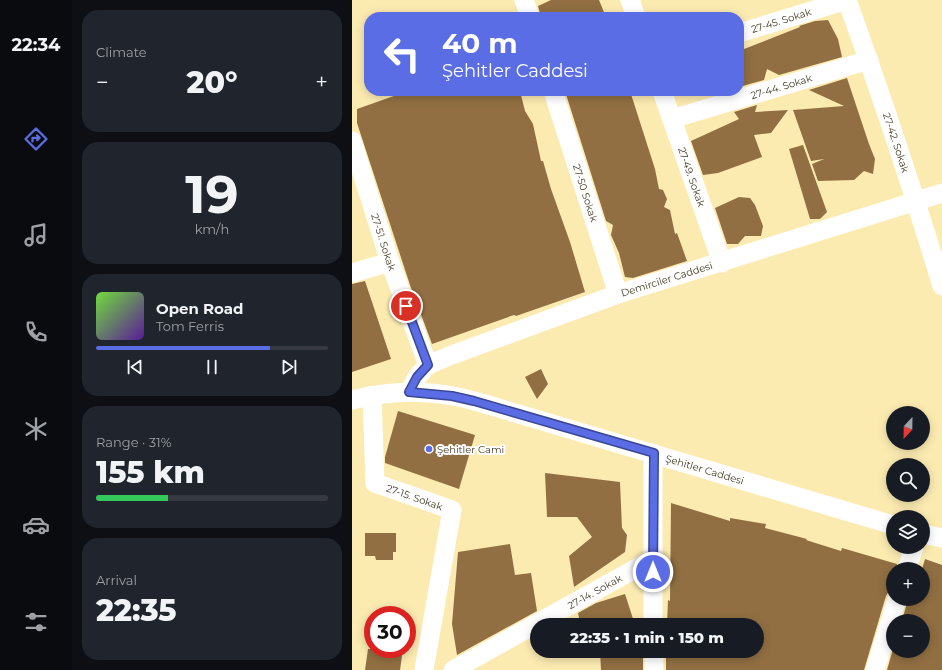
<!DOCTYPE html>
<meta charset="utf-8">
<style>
body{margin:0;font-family:Montserrat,sans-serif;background:#20242c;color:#f1f3f6;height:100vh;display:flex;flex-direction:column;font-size:15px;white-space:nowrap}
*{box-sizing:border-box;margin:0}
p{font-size:13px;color:#9ea1a6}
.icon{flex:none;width:22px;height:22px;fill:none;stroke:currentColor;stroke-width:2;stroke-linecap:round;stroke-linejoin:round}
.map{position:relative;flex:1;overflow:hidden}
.drawer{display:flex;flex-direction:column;gap:10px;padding:10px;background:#0d0f14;width:280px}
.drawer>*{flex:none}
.guide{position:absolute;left:12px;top:12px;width:380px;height:84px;border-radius:16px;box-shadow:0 2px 10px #0003;background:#5a6de4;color:#fff;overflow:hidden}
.needle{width:26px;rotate:202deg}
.controls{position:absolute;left:534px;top:406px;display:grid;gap:8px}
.controls a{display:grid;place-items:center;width:44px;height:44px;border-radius:50%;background:#171b24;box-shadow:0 2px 10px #0003;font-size:20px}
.speed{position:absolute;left:12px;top:606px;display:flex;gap:8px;font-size:20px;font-weight:700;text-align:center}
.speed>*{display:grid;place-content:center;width:52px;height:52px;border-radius:50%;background:#171b24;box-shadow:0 2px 10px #0003;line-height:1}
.speed .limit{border:6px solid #d22;background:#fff;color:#111}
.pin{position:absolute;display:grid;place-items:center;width:34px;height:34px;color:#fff;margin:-17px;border:2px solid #fff;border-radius:50%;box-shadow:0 1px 4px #0007}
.me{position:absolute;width:44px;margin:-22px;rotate:0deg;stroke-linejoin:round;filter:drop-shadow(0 0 3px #0008)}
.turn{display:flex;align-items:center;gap:14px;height:84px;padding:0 12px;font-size:18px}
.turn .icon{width:52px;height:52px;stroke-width:2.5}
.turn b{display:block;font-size:28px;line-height:34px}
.big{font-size:30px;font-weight:800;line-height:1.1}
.drawer .widget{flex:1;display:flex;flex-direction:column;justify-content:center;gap:6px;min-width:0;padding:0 14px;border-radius:16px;background:#20242c}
.drawer .dial{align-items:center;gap:0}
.dial b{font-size:52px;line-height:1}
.song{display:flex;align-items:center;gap:12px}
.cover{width:48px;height:48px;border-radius:6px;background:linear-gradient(135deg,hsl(100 70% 55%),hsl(270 70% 35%))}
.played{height:4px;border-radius:2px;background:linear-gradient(90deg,#5a6de4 75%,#363941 75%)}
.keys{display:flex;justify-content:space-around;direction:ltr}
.heat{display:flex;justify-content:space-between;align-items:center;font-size:22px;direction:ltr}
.charge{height:6px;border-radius:3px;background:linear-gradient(90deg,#34c759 31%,#363941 0)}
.trip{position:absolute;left:178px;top:618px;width:234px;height:40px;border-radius:20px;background:#171b24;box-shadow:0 2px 10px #0003;font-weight:800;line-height:40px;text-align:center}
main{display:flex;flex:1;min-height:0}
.menu{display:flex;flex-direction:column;width:72px;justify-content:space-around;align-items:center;background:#090b0e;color:#9ea1a6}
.menu .icon{width:28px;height:28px}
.menu .selected{color:#5a6de4}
.menu b{font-size:18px;color:#f1f3f6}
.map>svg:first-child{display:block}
</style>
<main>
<nav class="menu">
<b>22:34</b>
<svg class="icon selected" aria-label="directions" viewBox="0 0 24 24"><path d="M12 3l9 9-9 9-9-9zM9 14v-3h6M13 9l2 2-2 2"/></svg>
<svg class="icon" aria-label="music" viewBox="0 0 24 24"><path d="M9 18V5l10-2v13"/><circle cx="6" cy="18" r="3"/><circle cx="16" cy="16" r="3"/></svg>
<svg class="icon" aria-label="phone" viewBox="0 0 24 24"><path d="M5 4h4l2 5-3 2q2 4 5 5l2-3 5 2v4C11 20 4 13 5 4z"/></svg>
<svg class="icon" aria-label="climate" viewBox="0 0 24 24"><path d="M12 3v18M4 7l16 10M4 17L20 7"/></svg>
<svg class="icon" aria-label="car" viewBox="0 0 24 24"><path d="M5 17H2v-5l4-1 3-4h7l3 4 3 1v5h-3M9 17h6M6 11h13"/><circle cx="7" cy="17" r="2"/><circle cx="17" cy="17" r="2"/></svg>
<svg class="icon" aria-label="filters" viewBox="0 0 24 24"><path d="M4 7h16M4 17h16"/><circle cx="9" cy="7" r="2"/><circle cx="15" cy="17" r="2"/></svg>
</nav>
<section class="drawer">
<div class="widget"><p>Climate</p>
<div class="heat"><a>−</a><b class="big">20°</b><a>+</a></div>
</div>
<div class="widget dial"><b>19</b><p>km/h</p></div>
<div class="widget">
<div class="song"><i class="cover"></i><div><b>Open Road</b><p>Tom Ferris</p></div></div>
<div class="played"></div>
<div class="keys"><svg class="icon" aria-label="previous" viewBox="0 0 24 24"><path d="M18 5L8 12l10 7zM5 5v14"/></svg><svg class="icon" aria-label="pause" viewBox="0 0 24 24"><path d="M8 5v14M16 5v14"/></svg><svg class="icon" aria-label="next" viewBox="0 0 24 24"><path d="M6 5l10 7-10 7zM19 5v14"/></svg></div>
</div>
<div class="widget"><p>Range · 31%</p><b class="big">155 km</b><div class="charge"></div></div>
<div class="widget"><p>Arrival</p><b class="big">22:35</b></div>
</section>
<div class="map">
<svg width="590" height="670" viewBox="0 0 590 670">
<rect width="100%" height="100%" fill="#fcebb1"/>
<!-- building -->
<g fill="#916f42">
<path d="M199,0H247L254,17H189L186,6Z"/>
<path d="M476,20L486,39L490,57L427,75L415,69L412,80L387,87V51L448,27L447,26L463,21Z"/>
<path d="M495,78L517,144L523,159L521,174L512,171L502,180L466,181L460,164L472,159L459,161L441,110L492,106L457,90Z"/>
<path d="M56,91H168L173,111L181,124L189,161H191L199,189L218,242L233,292L164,316L162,315L80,344L58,285L5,123V109Z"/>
<path d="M213,91H278L303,169L307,189L311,190L315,199L312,207L318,210L323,234L325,233L335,261L281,278L273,277L267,253L259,235L261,225L254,221Z"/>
<path d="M405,105L403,112L436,110L419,133L402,135L410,157L366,173L351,175L339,141L387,119L382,112Z"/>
<path d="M451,145L475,212L468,219H458L437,149Z"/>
<path d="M387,197L398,198L403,205L411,226L409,236H393L386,244H375L363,208Z"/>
<path d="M13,281L39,359L0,372V284Z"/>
<path d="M189,369L196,384L185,399L173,377Z"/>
<path d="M46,411L123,435L107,489L33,463V457Z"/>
<path d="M193,473L268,482L270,528L275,535L273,552L222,587L217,556L240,537L225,517H195Z"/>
<path d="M319,503L378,521V518L414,524L413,528L455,539L454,540L489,551L490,548L545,564L544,569H541V589L537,591L534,596L512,670H314V651H405V625H315L316,600L318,601Z"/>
<path d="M13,533H44V552H41V560H24L23,556H13Z"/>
<path d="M158,544L163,575L179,573L185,611L105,655L100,624L106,552Z"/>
<path d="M573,559L590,565V670H535L541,649V651H571V621H550L556,599H571V569H570Z"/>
<path d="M273,594L283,625H221L219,621L227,618L226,613L244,603Z"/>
<path d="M16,649H51L48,670H13Z"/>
<path d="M248,651H291V670H249Z"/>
</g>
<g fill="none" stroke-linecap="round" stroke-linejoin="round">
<!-- street -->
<g stroke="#fff" stroke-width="19">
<path d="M172,0L178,17"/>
<path d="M278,0L284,17"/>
<path id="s1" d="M495,0C529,94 561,190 590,286"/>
<path id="s2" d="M387,33L495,0"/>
<path id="s3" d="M201,91L266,294"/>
<path id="s4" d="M310,91L370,263"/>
<path id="s5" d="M320,119L517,60"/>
<path id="s6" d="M0,141L38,262L76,365"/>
<path d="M0,273L38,262"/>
<path id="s7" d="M57,392L65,377L76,365L97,356L266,294L590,193"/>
<path id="s8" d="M20,395L23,483L100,510L72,670"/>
<path id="s9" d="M0,400C32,392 68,390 101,396C112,398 122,401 133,404L541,525"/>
<path d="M571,534L590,538"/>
<path d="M555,569L562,547"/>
<path d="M301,625V453"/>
<path d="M302,651V670"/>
<path id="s10" d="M101,670L301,559"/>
<path d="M523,670L545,599"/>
</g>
</g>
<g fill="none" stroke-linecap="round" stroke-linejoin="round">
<defs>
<path id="route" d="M54,306L76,365L65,377L57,392L100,396L122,401L302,453L301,572"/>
</defs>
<!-- route casing -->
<use href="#route" stroke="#3a4794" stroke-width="10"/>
<!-- route -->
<use href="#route" stroke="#5a6de4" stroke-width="7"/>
</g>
<!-- markers -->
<circle fill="#5a6de4" stroke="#fff" stroke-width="1.5" cx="77" cy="449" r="4"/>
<g text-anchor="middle" stroke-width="4" stroke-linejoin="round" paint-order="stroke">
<!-- street labels -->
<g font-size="10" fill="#403922" stroke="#fff">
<text dy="4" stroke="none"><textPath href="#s2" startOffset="44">27-45. Sokak</textPath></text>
<text dy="4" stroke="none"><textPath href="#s5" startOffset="114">27-44. Sokak</textPath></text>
<text dy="4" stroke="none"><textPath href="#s1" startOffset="151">27-42. Sokak</textPath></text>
<text dy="4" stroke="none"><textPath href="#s4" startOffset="91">27-49. Sokak</textPath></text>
<text dy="4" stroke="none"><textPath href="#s3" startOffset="107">27-50 Sokak</textPath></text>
<text dy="4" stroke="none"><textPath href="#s6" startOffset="106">27-51. Sokak</textPath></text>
<text dy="4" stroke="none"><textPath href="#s7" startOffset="287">Demirciler Caddesi</textPath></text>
<text dy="4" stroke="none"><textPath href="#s9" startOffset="364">Şehitler Caddesi</textPath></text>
<text dy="4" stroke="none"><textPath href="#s8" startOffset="130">27-15. Sokak</textPath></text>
<text dy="4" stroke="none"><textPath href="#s10" startOffset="162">27-14. Sokak</textPath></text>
</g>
<!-- poi labels -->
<g font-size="10" fill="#403922" stroke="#fff" text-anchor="start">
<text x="85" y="453">Şehitler Cami</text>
</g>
</g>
</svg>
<div class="controls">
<a><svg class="needle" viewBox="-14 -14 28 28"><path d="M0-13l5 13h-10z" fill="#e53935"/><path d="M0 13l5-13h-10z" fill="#9ea1a6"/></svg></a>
<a><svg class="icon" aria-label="search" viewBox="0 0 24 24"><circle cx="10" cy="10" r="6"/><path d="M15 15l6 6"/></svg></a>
<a><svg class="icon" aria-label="layers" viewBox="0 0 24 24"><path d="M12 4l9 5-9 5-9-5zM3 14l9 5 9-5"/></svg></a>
<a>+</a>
<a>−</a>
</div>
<div class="speed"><div class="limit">30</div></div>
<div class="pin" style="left:54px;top:306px;background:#d93025"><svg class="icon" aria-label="arrive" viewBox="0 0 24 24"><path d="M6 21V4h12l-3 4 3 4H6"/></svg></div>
<svg class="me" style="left:301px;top:572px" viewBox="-20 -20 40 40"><circle r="17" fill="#5a6de4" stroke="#fff" stroke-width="3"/><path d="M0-11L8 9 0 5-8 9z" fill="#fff"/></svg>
<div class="trip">22:35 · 1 min · 150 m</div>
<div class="guide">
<div class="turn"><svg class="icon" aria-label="left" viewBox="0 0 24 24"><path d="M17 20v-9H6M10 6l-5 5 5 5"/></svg><div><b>40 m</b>Şehitler Caddesi</div></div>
</div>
</div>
</main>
